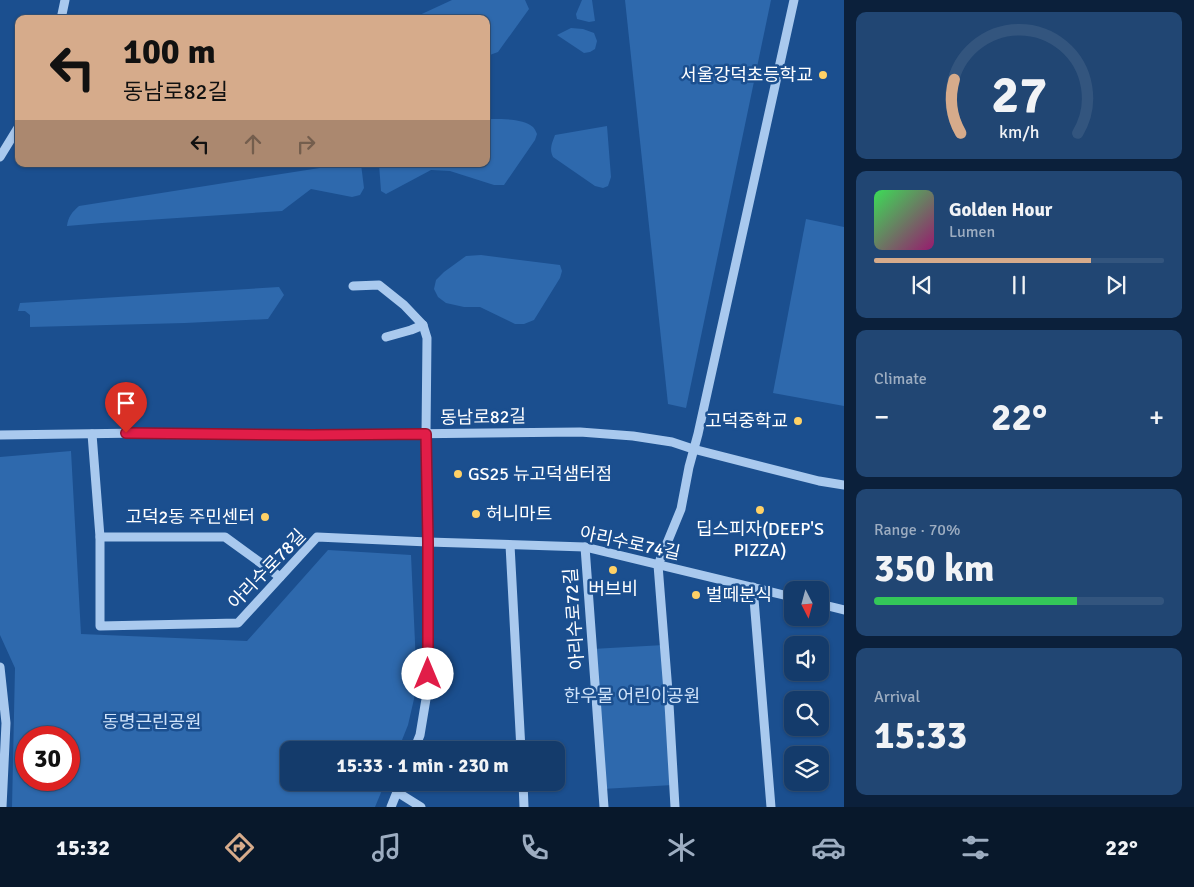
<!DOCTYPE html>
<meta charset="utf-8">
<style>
body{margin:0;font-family:Signika,"Noto Sans KR",sans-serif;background:#214673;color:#f1f3f6;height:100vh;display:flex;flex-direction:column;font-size:19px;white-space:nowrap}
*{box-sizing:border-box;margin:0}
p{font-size:16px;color:#9dadc1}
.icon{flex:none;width:28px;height:28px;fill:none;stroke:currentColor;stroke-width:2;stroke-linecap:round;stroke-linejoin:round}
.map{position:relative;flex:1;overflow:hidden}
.drawer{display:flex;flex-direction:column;gap:12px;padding:12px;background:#0b203b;width:350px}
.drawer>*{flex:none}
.guide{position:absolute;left:15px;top:15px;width:475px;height:152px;border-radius:10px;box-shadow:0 1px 4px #0004,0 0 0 1px #33557e;background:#d6ab8b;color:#111;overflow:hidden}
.needle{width:32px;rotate:174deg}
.tools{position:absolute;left:784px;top:581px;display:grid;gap:10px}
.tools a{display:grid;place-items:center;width:45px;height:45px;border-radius:10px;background:#143b6b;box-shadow:0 1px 4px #0004,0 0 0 1px #33557e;font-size:25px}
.speed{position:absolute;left:15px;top:726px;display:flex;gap:10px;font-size:25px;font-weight:700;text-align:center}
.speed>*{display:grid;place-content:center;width:65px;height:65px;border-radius:50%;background:#143b6b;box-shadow:0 1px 4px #0004,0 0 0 1px #33557e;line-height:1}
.speed .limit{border:8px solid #d22;background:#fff;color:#111}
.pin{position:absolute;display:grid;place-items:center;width:42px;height:42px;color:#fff;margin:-51px -21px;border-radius:50% 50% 50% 0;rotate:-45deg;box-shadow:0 0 5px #0007}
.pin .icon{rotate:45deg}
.me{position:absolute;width:55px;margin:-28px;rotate:0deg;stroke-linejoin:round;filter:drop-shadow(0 0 4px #0008)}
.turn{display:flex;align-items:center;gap:18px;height:105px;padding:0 25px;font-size:22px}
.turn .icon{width:65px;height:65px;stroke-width:2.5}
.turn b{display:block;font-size:35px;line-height:42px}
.lanes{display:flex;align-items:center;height:48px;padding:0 25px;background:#0003;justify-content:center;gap:25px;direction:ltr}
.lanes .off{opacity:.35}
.big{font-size:38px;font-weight:700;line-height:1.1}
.drawer .card{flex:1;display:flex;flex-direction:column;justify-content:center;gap:8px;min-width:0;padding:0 18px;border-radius:10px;background:#214673}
.drawer .dial{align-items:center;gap:0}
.dial svg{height:130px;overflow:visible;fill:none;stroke:#33557e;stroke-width:7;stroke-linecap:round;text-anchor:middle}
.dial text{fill:#f1f3f6;stroke:none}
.song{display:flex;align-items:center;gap:15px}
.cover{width:60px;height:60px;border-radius:8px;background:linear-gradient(135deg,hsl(130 70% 55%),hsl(320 70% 35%))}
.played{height:5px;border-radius:2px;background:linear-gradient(90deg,#d6ab8b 75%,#33557e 75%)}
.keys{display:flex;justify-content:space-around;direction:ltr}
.heat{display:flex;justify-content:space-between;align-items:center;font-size:28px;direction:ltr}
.charge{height:8px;border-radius:4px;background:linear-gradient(90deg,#34c759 70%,#33557e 0)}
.trip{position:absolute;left:280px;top:741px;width:285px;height:50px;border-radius:10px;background:#143b6b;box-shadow:0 1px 4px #0004,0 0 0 1px #33557e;font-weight:700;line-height:50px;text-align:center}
.tabs{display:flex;height:80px;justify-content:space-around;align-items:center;background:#08182b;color:#9dadc1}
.tabs .icon{width:35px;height:35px}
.tabs .active{color:#d6ab8b}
.tabs b{font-size:22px;color:#f1f3f6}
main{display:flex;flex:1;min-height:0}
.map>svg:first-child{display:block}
</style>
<main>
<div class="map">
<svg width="844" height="807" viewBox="0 0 844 807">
<rect width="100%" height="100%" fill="#1b4f8f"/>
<!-- green -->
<g fill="#2e69ad" fill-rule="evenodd">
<path d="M452,0H525L529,9L498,52L487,56H486V19H411Z"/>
<path d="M582,0H592L595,21L589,22L577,19L576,14Z"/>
<path d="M625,0H771L686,408L668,404Z"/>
<path d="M571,28L583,29L594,33L597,41L595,49L590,52L584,53L557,35Z"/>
<path d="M486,119C498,119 524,118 533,127C535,129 536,132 537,134L535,140L504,185H494L450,171L431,170L386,194L381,191L379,164H486Z"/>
<path d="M607,126L611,177L608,186L603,188L595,186L553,157C549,149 552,143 555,135Z"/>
<path d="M361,164L364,188L360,195L352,197L311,189L282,211L102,223L67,226C68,217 72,212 79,206L326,167Z"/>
<path d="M806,219L844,227V406L773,393Z"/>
<path d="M481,255L560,265L562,271L560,278L534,320L524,324H515L480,307H464L446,303L438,297L434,289L436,280L444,272L466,256Z"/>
<path d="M279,287L284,295L268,319L185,323L30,327V315L25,311H18L20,303Z"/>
<path d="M71,451L81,634L247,641L328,550L411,555L417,686L408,725L398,750H289V782L385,783L375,807H12L15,668L0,635V457ZM26,738H69V780H26Z"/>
<path d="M664,645L673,785L602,789L592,649Z"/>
</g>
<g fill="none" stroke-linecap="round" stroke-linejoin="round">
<!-- minor -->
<g stroke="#a9c9ee" stroke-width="9">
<path d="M61,19L65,0"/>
<path d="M0,157L19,126"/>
<path d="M353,286L379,285L404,305L423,325L427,338L426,434L428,542L427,693L420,735L414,750"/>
<path d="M386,337L411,330L423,325"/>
<path d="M92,434L100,537V626L238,623L317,537L428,542L585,547L792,597"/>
<path d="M0,435L142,433L312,435L580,432L633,436L672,442L693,449L819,481L844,485"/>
<path d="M100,537H225L280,577"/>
<path d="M510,545L521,750"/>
<path d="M585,547L604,807"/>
<path d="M753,587L771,807"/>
<path d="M820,604L844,610"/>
<path d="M0,667L6,723L2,807"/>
<path d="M523,782L524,807"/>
<path d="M397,792L421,807"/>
<path d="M391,807L401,782"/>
<path d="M675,807L669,704L658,565L681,509L689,467L698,434L794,0"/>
</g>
</g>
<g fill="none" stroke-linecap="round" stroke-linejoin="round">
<defs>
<path id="route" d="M126,433L312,435L426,434L428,542V674"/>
</defs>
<!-- route casing -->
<use href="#route" stroke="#92132f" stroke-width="12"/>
<!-- route -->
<use href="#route" stroke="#e11d48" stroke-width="9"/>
</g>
<!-- markers -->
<g fill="#ffd166" stroke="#1b4f8f" stroke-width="2">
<circle cx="823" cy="75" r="5"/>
<circle cx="798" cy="421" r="5"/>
<circle cx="458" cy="474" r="5"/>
<circle cx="760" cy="510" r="5"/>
<circle cx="476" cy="514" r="5"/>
<circle cx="265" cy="517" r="5"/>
<circle cx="613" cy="570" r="5"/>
<circle cx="696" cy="595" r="5"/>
</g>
<g text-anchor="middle" stroke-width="5" stroke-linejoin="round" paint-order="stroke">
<!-- poi labels -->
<g font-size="18" fill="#fff" stroke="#1b4f8f" text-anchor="end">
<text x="813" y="81">서울강덕초등학교</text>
<text x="788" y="427">고덕중학교</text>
<text x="468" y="480" text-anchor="start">GS25 뉴고덕샘터점</text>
<text x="486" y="520" text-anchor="start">허니마트</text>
<text x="255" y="523">고덕2동 주민센터</text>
<text x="760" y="535" text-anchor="middle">딥스피자(DEEP'S<tspan x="760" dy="21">PIZZA)</tspan></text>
<text x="613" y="595" text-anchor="middle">버브비</text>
<text x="706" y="601" text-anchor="start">벌떼분식</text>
</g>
<!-- street labels -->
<g font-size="18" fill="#fff" stroke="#1b4f8f">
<text transform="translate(483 417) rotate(-1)" y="6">동남로82길</text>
<text transform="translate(630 543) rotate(12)" y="6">아리수로74길</text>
<text transform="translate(267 569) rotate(-46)" y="6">아리수로78길</text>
<text transform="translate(574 619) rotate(-94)" y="6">아리수로72길</text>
</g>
<!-- park labels -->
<g font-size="18" fill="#cfe3fa" stroke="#1b4f8f">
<text x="632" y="702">한우물 어린이공원</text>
<text x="152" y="728">동명근린공원</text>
</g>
</g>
</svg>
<div class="tools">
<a><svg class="needle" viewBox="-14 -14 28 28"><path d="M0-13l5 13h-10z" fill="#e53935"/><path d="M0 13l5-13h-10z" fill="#9dadc1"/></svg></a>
<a><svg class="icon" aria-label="sound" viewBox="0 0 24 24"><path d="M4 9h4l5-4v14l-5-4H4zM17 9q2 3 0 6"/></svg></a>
<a><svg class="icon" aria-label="search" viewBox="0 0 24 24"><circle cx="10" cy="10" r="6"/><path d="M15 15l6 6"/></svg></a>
<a><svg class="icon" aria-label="layers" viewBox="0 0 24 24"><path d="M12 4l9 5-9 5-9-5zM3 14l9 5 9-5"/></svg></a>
</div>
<div class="speed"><div class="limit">30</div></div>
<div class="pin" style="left:126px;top:433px;background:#d93025"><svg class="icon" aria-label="arrive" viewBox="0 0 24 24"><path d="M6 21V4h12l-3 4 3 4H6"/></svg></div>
<svg class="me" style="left:428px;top:674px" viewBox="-20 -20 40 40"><circle r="19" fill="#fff"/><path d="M0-13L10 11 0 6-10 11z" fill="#e11d48"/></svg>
<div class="trip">15:33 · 1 min · 230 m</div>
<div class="guide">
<div class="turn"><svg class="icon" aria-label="left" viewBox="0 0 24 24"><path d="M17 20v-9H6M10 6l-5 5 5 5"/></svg><div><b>100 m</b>동남로82길</div></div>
<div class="lanes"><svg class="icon" aria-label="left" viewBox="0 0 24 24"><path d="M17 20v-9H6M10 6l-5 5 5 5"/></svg><svg class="icon off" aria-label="ahead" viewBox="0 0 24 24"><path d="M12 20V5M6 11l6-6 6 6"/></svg><svg class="icon off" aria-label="right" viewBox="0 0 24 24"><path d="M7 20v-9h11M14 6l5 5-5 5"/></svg></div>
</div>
</div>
<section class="drawer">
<div class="card dial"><svg viewBox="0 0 100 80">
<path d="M14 69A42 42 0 1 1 86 69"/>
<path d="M14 69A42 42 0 0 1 10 36" stroke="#d6ab8b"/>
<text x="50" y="56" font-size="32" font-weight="700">27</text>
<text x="50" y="72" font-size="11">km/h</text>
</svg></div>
<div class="card">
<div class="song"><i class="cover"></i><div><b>Golden Hour</b><p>Lumen</p></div></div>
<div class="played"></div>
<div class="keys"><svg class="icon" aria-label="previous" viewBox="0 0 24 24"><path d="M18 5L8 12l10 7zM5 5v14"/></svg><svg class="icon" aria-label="pause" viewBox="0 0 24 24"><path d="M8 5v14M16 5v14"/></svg><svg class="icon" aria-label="next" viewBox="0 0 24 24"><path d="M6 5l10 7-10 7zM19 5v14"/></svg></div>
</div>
<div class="card"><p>Climate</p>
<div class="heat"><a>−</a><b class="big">22°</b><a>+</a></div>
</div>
<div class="card"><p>Range · 70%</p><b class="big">350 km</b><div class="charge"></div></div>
<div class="card"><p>Arrival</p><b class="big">15:33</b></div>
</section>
</main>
<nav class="tabs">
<b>15:32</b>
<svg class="icon active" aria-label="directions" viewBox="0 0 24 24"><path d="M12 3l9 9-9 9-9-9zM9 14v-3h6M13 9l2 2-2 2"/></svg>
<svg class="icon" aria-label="music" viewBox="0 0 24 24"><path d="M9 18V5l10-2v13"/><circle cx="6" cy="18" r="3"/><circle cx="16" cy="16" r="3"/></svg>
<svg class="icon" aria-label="phone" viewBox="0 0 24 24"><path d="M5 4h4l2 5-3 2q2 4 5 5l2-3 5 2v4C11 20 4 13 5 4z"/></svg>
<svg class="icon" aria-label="climate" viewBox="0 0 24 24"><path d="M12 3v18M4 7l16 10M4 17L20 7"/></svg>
<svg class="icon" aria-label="car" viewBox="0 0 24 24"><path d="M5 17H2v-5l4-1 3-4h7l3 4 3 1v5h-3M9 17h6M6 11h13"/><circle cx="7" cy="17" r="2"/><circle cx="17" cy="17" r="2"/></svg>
<svg class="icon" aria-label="filters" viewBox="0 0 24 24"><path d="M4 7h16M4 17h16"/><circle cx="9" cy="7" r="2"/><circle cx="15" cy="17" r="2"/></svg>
<b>22°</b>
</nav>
